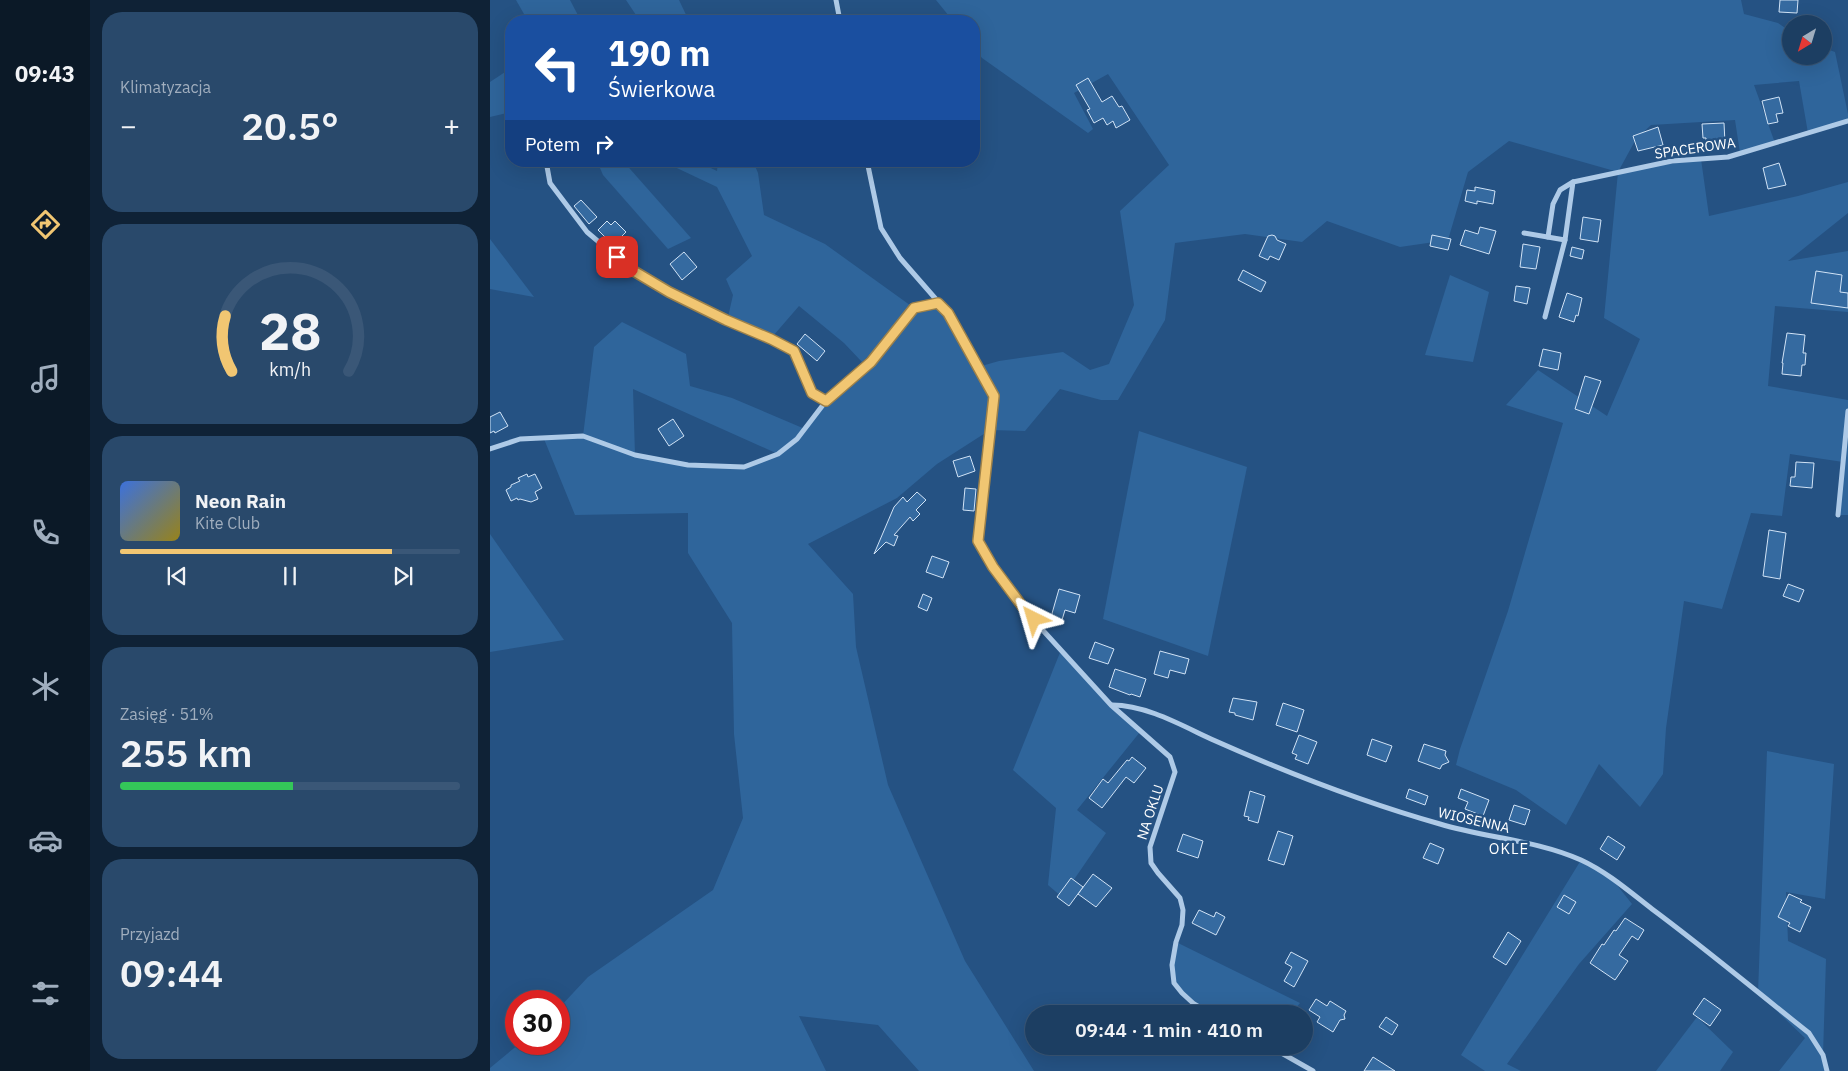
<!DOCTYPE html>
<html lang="pl">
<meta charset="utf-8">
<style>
body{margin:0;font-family:"IBM Plex Sans",sans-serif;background:#29496b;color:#f1f3f6;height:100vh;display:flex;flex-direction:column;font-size:19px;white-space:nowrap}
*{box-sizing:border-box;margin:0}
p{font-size:16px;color:#a0aebe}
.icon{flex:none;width:28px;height:28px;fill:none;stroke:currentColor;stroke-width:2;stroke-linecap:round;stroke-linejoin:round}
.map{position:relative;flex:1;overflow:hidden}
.panel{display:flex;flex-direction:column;gap:12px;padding:12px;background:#0f2236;width:400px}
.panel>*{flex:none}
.hud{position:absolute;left:15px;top:15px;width:475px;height:152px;border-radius:20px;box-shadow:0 5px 20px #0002,0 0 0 1px #3a5777;background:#1a4fa0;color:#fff;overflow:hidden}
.needle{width:32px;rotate:218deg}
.fabs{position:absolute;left:1292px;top:15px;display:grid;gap:10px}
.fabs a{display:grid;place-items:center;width:50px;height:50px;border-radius:50%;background:#1c3e62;box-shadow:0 5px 20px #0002,0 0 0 1px #3a5777;font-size:25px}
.speed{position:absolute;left:15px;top:990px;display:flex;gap:10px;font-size:25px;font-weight:700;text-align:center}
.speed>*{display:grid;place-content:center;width:65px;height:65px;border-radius:50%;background:#1c3e62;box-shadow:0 5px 20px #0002,0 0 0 1px #3a5777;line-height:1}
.speed .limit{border:8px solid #d22;background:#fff;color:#111}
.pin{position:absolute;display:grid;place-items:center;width:42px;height:42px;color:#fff;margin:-21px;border-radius:10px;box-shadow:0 2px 8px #0006}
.me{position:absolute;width:55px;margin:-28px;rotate:320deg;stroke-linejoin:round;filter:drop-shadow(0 0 4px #0008)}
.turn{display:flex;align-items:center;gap:18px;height:105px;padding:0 20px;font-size:22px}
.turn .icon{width:65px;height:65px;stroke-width:2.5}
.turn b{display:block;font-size:35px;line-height:42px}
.then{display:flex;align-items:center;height:48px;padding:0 20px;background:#0003;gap:10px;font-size:19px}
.big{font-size:38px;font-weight:600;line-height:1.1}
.panel .tile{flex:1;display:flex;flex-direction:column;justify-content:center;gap:8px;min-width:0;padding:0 18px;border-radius:20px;background:#29496b}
.panel .dial{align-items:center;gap:0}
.dial svg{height:130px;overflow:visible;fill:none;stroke:#3a5777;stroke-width:7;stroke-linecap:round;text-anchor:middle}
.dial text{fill:#f1f3f6;stroke:none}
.song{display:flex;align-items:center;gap:15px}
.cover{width:60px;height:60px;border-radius:8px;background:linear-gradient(135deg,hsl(220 70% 55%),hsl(50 70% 35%))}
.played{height:5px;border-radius:2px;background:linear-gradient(90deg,#f1c672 80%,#3a5777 80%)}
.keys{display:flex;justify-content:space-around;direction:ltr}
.heat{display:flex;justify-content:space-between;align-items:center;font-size:28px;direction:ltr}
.charge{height:8px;border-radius:4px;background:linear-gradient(90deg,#34c759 51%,#3a5777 0)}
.trip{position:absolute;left:535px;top:1005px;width:288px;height:50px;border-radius:25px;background:#1c3e62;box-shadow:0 5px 20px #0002,0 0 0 1px #3a5777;font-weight:600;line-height:50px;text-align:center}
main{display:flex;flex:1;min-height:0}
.dock{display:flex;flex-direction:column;width:90px;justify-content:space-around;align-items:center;background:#0b1927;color:#a0aebe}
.dock .icon{width:35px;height:35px}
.dock .active{color:#f1c672}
.dock b{font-size:22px;color:#f1f3f6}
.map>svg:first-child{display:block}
</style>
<main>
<nav class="dock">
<b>09:43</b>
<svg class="icon active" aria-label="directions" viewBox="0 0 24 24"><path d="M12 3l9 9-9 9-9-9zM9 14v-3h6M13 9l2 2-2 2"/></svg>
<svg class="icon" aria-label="music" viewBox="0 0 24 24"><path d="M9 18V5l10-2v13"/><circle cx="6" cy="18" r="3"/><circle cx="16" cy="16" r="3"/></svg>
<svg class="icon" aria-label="phone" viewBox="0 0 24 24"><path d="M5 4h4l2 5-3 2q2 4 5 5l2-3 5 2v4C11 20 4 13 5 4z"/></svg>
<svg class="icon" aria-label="climate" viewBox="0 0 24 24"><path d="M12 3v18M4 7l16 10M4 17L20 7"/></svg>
<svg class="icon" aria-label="car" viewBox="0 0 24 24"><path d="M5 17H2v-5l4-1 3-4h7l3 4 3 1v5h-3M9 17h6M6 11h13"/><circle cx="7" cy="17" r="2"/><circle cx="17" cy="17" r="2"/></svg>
<svg class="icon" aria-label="filters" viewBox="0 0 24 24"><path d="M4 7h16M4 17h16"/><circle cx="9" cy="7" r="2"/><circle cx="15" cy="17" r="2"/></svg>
</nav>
<section class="panel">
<div class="tile"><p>Klimatyzacja</p>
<div class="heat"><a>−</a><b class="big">20.5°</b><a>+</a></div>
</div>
<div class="tile dial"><svg viewBox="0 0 100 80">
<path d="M14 69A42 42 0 1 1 86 69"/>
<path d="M14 69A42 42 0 0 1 10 35" stroke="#f1c672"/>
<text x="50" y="56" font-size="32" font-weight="700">28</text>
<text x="50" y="72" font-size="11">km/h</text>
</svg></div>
<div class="tile">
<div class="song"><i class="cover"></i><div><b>Neon Rain</b><p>Kite Club</p></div></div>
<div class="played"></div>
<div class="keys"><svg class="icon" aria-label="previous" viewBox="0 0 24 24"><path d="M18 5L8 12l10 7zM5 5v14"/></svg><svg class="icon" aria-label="pause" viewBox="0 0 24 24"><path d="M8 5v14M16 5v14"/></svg><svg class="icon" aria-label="next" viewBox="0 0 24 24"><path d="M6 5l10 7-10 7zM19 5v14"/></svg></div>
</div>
<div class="tile"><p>Zasięg · 51%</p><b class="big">255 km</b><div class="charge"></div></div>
<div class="tile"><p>Przyjazd</p><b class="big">09:44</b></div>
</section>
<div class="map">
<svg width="1358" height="1071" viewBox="0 0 1358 1071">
<rect width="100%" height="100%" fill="#255283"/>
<!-- green -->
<g fill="#2f659b" fill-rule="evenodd">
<path d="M26,0H80L91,21H38Z"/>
<path d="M136,0H189L199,21H150Z"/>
<path d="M446,0H1251L1254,14L1288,23L1301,32V56H1334V48L1345,52L1358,114V121L1318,133L1309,81L1264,85L1285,143L1250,153L1245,120L1161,125L1146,139L1128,172L1211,159L1219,216L1308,196L1358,182V213L1298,261L1358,251V312L1285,306L1278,386L1358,400V515H1348L1353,462L1300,454L1292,516L1261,513L1232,609L1194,601L1176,728L1173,774L1150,807L1109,764L1076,825L1026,790L966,765L970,749L1018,611L1073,423L1016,405L1048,370L1117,416L1150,339L1114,318L1128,172L1019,141L978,172L958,240L910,247L837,221L812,242L755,234L685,243L675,320L628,400H611L570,389L535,431L500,430L447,464L407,498L318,544L363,594L366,647L398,785L475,961L544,1071H429L388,1025L309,1016L336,1071H0V1068L29,1044H69V1008L98,977L223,890L253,818L244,734L242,623L198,553V513L85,515L54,439L93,436L104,347L132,322L196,354L200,386L242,398L315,429L336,401L381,362L395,345L392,343L372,362L354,343L309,306L283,336L238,317L243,295L236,279L262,256L227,187L172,161H206L227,171L228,161H263L268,173L274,215L335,244L424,308L448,303L458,313L488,367L509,361L573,352L600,370L619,364L644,305L630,211L679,165L618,74L584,93L603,129L598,133L492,58L484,48V21H463ZM143,389L288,454L254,467L198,465L145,455Z"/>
<path d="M21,68V112L0,117V82Z"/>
<path d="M107,161H133L201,238L178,249L113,175Z"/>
<path d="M0,239L44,297L0,289Z"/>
<path d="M960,275L999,292L983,362L935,355Z"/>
<path d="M649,431L757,467L718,656L613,619Z"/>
<path d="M0,534L74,640L0,652Z"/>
<path d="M571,650L621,705L650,732L587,810L616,833L572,897L558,885L566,808L523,770Z"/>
<path d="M1277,751L1344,764L1335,899L1296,892L1298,941L1336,959L1333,1055L1337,1071H1289L1315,1038L1268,993Z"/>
<path d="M1091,860L1123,880L1142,904L1089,964L1017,1064L1031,1071H995L971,1055Z"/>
<path d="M686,942L810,1003L801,1014H721L704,1004L684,983L682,965Z"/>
<path d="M1207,1017L1243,1052L1230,1071H1166Z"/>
</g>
<!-- building -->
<g fill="#356aa0" stroke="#d1e3f6">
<path d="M1290,0H1308L1307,13L1289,12Z"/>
<path d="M598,78L612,102L622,96L629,107L632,106L640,120L626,128L623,121L617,125L613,118L604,123L597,110L600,109L586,85Z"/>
<path d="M1289,97L1293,113L1286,114L1288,122L1278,124L1272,101Z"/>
<path d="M1234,123L1235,143L1216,144V138H1213L1212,124Z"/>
<path d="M1168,127L1173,145L1148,151L1143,136Z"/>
<path d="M1289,163L1296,185L1278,189L1273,168Z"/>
<path d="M985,187L1005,191L1003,204L987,201V204L975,201L977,190L985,191Z"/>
<path d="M91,200L107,217L99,224L84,206Z"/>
<path d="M1093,217L1111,220L1108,242L1090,239Z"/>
<path d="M117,221L121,225L125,221L136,232L123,245L108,230Z"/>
<path d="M990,227L1006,231L999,254L970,245L975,230L988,234Z"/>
<path d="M782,235L785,236L787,240L796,244L789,260L780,256L778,260L769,256L778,236Z"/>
<path d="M942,235L961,239L958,250L940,246Z"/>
<path d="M1033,244L1050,247L1046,269L1030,267Z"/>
<path d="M1082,247L1094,250L1092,259L1080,256Z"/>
<path d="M194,252L207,267L192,280L180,264Z"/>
<path d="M753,270L776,282L771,292L748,280Z"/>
<path d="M1326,271L1352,275L1350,292L1358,293V308L1321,303Z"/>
<path d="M1026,286L1040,288L1037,304L1024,301Z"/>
<path d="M1077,293L1092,298L1088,316L1086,315L1084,322L1069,317Z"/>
<path d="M1297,333L1315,335L1313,353H1316L1315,365H1312L1311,376L1292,374L1293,363H1292Z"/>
<path d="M315,334L335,351L327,361L307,344Z"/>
<path d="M1053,349L1071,353L1068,370L1049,366Z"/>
<path d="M1095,376L1111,381L1099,414L1085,409Z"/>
<path d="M10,412L18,426L5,433L4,431L0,433V417Z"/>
<path d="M183,419L194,436L179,446L168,429Z"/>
<path d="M480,456L485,471L468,477L463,461Z"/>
<path d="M1306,462L1324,463L1322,488L1300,486L1301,477H1305Z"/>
<path d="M37,474L38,477L45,474L52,488L45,492L48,499L41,502L30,499L28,500L27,498L21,501L16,490L21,487V485L30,481L28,478Z"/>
<path d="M475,488L486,489L484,511L473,510Z"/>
<path d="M427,492L436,500L426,510L430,514L423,521L420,517L404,535L408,536L404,546L396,542L384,554L404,507L413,497L417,502Z"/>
<path d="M1279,530L1296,533L1290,579L1273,576Z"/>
<path d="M442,556L459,562L453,578L436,572Z"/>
<path d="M1298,584L1314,590L1309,602L1293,596Z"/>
<path d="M569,589L590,595L585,613L575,610L572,620L561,617Z"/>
<path d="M433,594L442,598L437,611L428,607Z"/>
<path d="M605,642L624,649L618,664L599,658Z"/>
<path d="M670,651L699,659L695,674L680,670L678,678L664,674Z"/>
<path d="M625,669L656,679L650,697L641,694L640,695L619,687Z"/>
<path d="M743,698L767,702L763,720L745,715V713L739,712Z"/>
<path d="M793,703L814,710L807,732L786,725Z"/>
<path d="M809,735L827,742L818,764L805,759L807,755L802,753Z"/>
<path d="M882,739L902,746L896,762L877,755Z"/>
<path d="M934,744L956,751L955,755L959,762L952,765L950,769L928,761Z"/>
<path d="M642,757L656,768L644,783L636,777L612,808L599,798L613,779L618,783L637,760L639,761Z"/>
<path d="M919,789L938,796L935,805L916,798Z"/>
<path d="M971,789L999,800L993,816L975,809L978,802L968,798Z"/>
<path d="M760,791L775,796L768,823L758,820L759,817L754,816Z"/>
<path d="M1024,805L1040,810L1035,825L1019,820Z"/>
<path d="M788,831L803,836L794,865L778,860Z"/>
<path d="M693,834L713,841L708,858L687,851Z"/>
<path d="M1118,836L1135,847L1127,860L1110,849Z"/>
<path d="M940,843L954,849L948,864L933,858Z"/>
<path d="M603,874L622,888L606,907L588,894Z"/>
<path d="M581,878L593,887L579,906L567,897Z"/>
<path d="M1299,894L1312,900L1310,902L1321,907L1310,932L1298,926L1300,923L1288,917Z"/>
<path d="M1074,895L1086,902L1079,914L1067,907Z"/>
<path d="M709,910L724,917L726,912L735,917L726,935L702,923Z"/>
<path d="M1135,918L1154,930L1148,940L1142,936L1129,955L1138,961L1125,980L1100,963L1112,944L1114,945L1124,930L1126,931Z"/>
<path d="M1018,932L1031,941L1016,965L1003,957Z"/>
<path d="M801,952L818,961L804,987L794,981L802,967L795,963Z"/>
<path d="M1214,998L1231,1010L1220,1026L1203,1014Z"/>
<path d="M826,999L837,1006L840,1001L856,1011L854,1015L855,1019L850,1020L843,1032L827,1022L830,1017L819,1010Z"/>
<path d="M896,1017L908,1025L902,1035L889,1027Z"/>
<path d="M883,1057L905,1071H874Z"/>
</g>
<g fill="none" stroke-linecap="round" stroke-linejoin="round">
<!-- minor -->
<g stroke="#aecae7" stroke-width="5">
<path d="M346,0L350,21"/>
<path d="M56,161L60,183L97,232L142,270L179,292L237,320L281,339L304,351L322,393L336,401"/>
<path d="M377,161L391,228L410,258L458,313L504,396L488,541L503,567L538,614L621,705L680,757L685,772L660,847L661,863L668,873L690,898L693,910L692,925L686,942L682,965L684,983L692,993L704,1004L721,1014"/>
<path d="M1034,233L1075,240"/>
<path d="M1058,237L1063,204L1070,190L1083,182"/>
<path d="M1055,317L1075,240L1083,182L1182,161L1238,157L1358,121"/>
<path d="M0,449L30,439L93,436L145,455L198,465L254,467L288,454L307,439L336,401L381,362L424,308L448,303"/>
<path d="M1348,515L1358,411"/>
<path d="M622,705C656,705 691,725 721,739C795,772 872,802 950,824C996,838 1046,840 1091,860C1117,872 1140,892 1162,909C1216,949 1267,992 1319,1033L1333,1055L1337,1071"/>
<path d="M779,1046L823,1071"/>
</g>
</g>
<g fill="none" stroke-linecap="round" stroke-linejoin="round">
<defs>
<path id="route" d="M127,257L142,270L179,292L236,320L281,339L304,351L322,393L336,401L381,362L424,308L448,303L458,313L504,396L488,541L503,567L538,614L544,619"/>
</defs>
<!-- route casing -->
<use href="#route" stroke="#9d814a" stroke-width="12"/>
<!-- route -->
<use href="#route" stroke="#f1c672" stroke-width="9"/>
</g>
<g text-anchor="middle" stroke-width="5" stroke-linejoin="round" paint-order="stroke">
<!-- street labels -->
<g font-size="14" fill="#fff" stroke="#255283">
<text transform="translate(1205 148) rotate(-8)" y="5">SPACEROWA</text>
<text transform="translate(660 812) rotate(-72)" y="5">NA OKLU</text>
<text transform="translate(984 820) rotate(13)" y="5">WIOSENNA</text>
</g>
<!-- neighbourhood labels -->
<g font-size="15" letter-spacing="1" fill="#fff" stroke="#255283">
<text x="1019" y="854">OKLE</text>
</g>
</g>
</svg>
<div class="fabs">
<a><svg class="needle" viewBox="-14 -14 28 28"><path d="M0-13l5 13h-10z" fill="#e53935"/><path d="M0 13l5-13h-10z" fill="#a0aebe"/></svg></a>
</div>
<div class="speed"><div class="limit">30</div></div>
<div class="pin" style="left:127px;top:257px;background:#d93025"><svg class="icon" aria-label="arrive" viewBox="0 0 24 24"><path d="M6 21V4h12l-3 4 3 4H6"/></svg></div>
<svg class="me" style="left:544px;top:619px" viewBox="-20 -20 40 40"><path d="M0-17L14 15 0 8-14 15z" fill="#f1c672" stroke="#fff" stroke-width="4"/></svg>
<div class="trip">09:44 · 1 min · 410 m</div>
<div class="hud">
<div class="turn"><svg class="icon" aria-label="left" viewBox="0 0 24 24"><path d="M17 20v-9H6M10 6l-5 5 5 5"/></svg><div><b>190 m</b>Świerkowa</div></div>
<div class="then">Potem<svg class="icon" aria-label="right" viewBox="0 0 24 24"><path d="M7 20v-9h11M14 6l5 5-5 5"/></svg></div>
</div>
</div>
</main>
